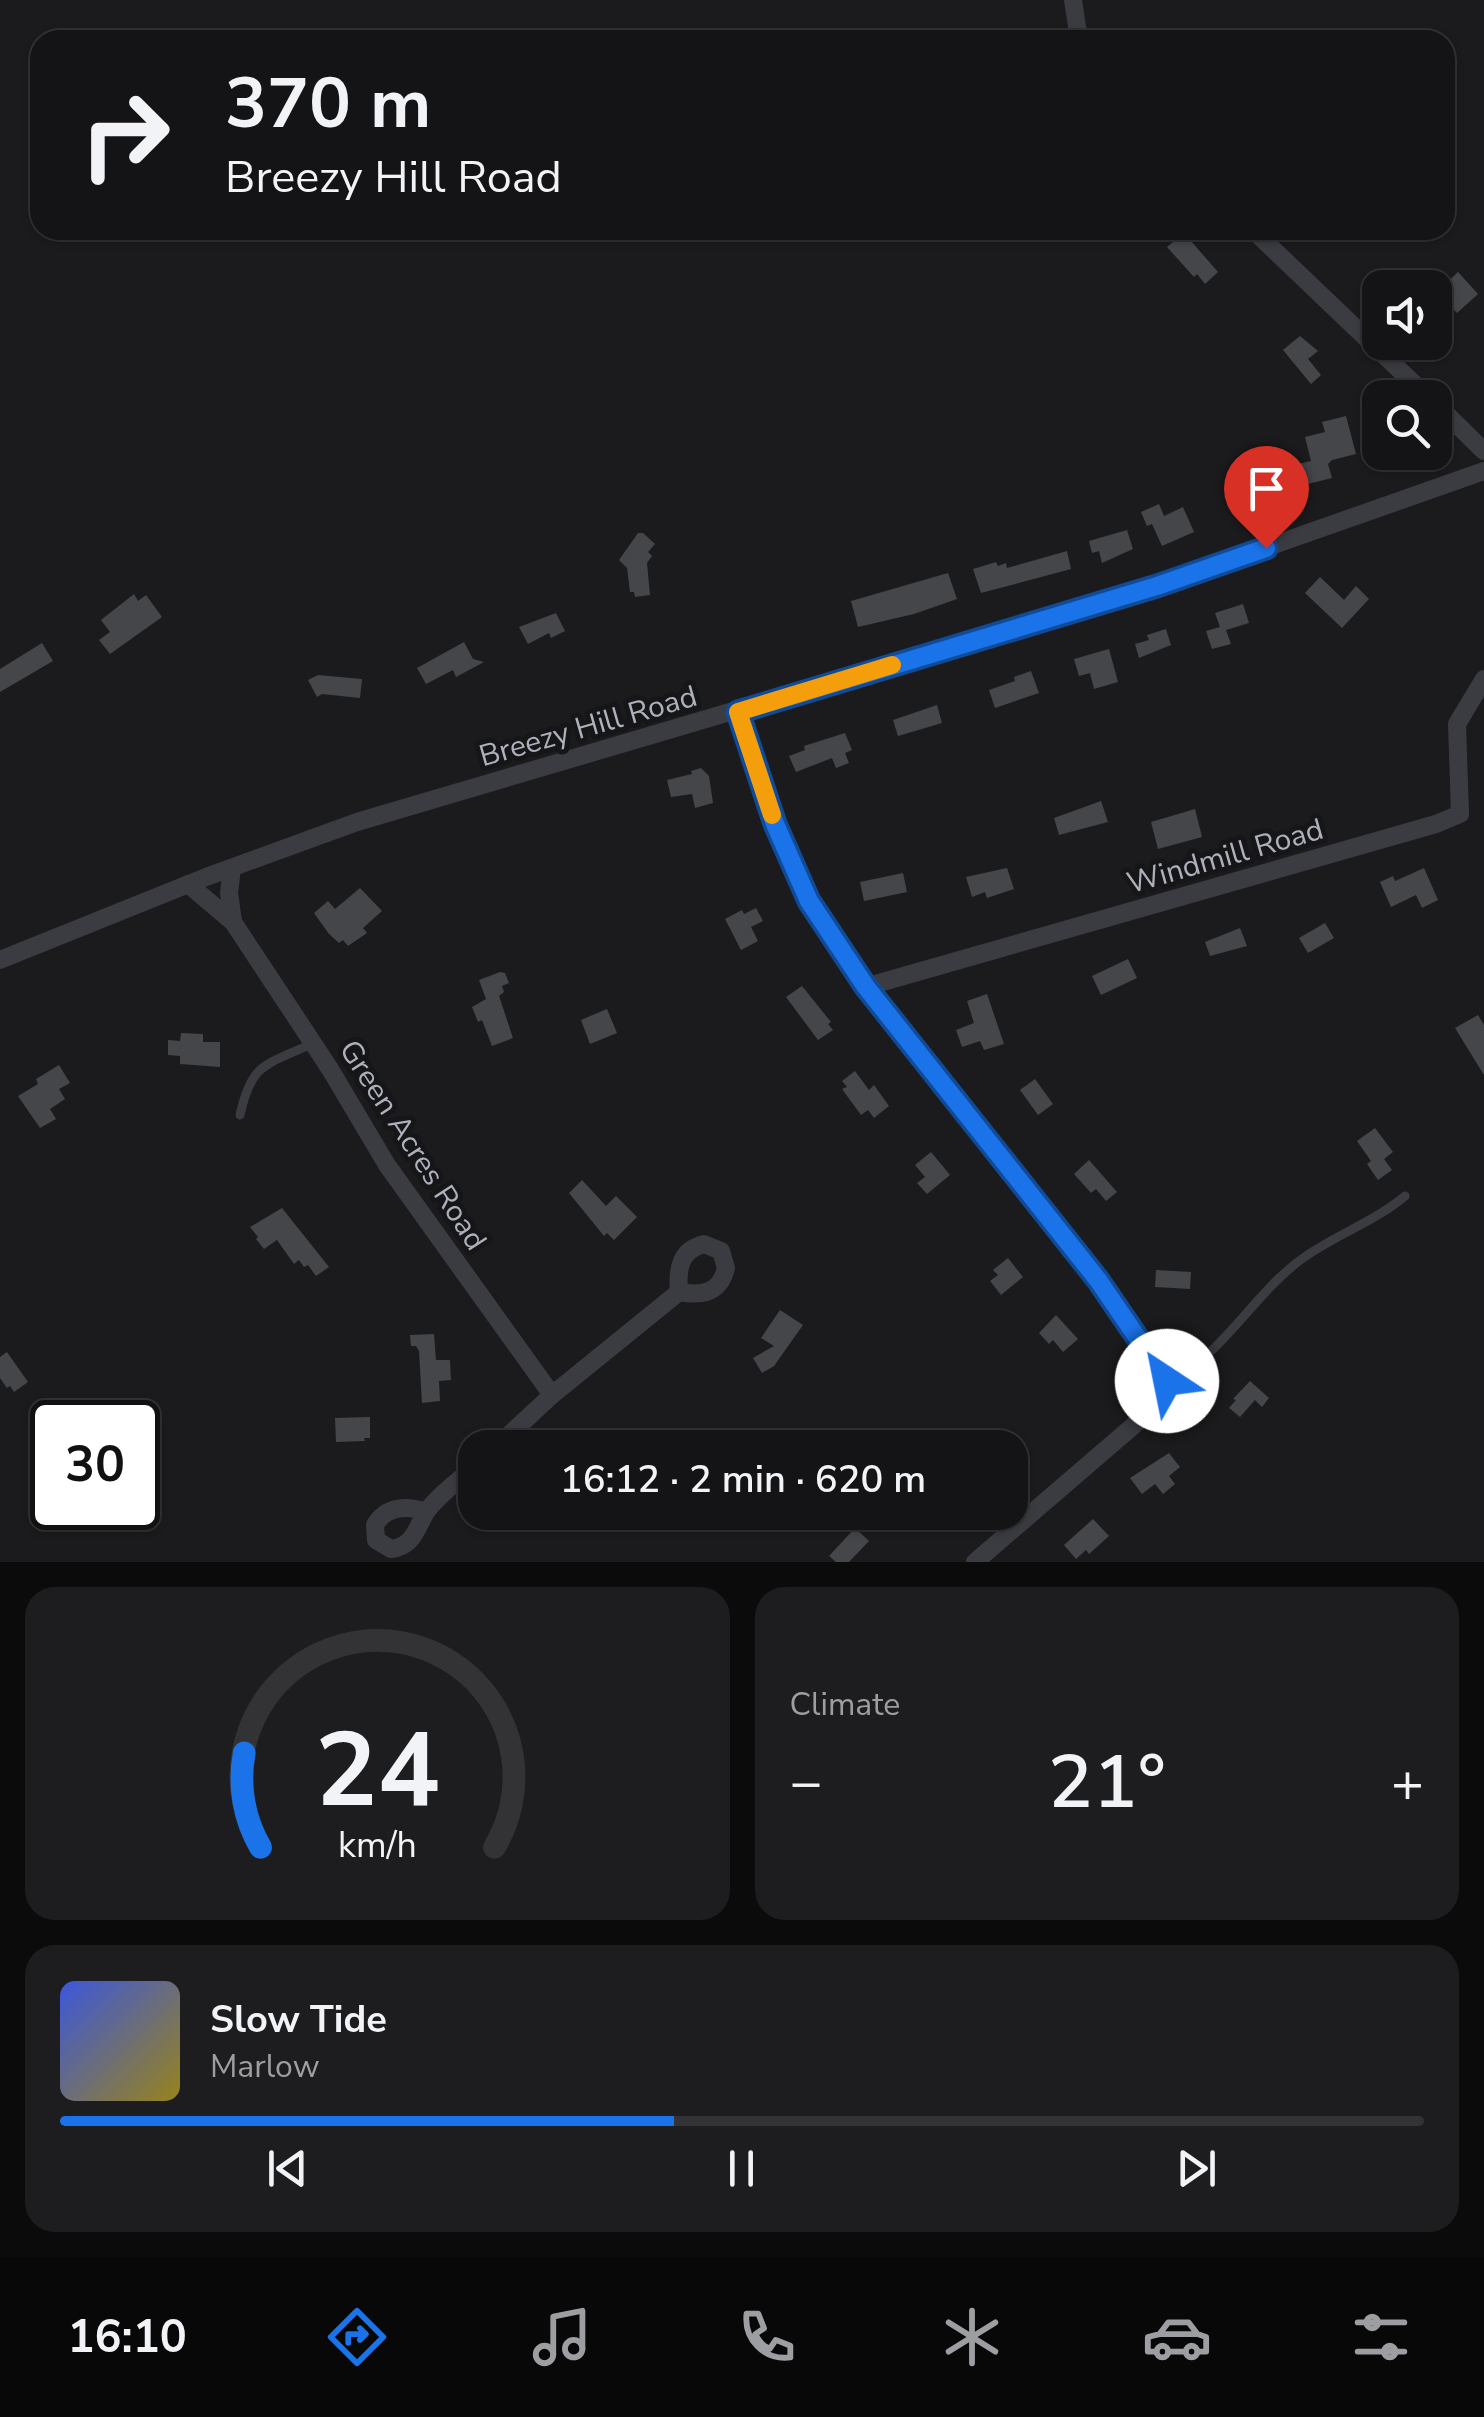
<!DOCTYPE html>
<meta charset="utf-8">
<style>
body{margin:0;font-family:"Nunito Sans",sans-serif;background:#1d1d1f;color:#f1f3f6;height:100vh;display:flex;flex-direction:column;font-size:38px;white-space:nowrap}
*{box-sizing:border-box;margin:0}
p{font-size:32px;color:#9d9ea1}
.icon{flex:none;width:55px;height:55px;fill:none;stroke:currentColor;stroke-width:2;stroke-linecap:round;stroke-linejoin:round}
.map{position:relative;height:1562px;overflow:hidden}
.details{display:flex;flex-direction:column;gap:25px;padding:25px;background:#0b0b0c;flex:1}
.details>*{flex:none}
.top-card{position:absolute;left:30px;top:30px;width:1425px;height:210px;border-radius:30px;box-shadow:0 2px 8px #0004,0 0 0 2px #333335;background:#141416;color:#f1f3f6;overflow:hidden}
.tools{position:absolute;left:1362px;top:270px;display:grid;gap:20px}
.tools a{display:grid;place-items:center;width:90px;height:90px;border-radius:20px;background:#141416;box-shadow:0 2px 8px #0004,0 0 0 2px #333335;font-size:50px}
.speed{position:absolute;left:30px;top:1400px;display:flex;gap:20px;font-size:50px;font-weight:700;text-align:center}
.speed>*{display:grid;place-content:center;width:130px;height:130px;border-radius:50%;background:#141416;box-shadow:0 2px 8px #0004,0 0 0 2px #333335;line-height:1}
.speed .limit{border:5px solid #111;border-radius:15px;background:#fff;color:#111}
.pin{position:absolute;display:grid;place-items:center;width:85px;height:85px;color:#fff;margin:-102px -42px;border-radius:50% 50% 50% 0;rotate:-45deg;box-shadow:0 0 10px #0007}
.pin .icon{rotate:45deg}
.me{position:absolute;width:110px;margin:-55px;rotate:326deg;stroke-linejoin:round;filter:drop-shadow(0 0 8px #0008)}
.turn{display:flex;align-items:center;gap:35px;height:210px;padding:0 30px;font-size:45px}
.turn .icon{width:130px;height:130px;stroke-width:2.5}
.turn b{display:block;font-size:70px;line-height:85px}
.big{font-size:75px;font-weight:600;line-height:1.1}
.details .widget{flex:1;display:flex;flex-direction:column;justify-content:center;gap:15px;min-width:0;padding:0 35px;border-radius:30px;background:#1d1d1f}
.details .dial{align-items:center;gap:0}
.dial svg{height:260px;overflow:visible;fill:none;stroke:#333335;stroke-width:7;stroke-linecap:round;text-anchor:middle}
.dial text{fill:#f1f3f6;stroke:none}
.song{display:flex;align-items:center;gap:30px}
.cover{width:120px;height:120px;border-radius:15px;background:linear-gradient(135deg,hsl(230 70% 55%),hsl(50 70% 35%))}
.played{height:10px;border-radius:5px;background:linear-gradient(90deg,#1a73e8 45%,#333335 45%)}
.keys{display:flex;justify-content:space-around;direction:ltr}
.heat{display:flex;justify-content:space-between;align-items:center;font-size:55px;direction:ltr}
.details .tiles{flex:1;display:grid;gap:25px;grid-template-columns:1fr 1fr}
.widget:last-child{grid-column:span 2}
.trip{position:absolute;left:458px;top:1430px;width:570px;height:100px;border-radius:30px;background:#141416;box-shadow:0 2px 8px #0004,0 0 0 2px #333335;font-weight:600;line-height:100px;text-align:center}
.tabs{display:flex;height:160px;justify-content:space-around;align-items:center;background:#080809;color:#9d9ea1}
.tabs .icon{width:70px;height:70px}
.tabs .on{color:#1a73e8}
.tabs b{font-size:45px;color:#f1f3f6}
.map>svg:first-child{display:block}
</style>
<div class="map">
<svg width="1484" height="1562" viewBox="0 0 1484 1562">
<rect width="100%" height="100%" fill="#1b1b1d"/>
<!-- building -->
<g fill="#45464a">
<path d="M1184,233L1218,272L1205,284L1197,274L1194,277L1167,247Z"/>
<path d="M1458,272L1478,294L1457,313L1437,292Z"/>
<path d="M1300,336L1318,351L1308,359L1321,375L1311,384L1283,350Z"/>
<path d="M1346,416L1356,454L1332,460L1328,464L1332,478L1296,487L1290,466L1311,461L1305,437L1325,432L1322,422Z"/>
<path d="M1159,504L1164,516L1183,507L1194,532L1162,546L1152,524L1147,526L1141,512Z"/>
<path d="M1127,530L1133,549L1102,563L1099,551L1092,553L1089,541Z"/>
<path d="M638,533H643L655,544L648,552L652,556L647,563L650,595L635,597L634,592H630L627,568L619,560Z"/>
<path d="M1067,551L1071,569L981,593L973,569L996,562L998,566L1006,563L1007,568Z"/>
<path d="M948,573L957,599L914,614L858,627L851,601Z"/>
<path d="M1320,577L1344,600L1356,586L1369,599L1342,628L1305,593Z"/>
<path d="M134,594L138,601L146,595L162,617L110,654L99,640L110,632L101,620Z"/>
<path d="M1243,604L1249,623L1226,630L1231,644L1212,649L1206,631L1220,627L1215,613Z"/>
<path d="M556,613L565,631L551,638L549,633L528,644L519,627Z"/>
<path d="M1166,629L1171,645L1139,658L1135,644L1149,640L1147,635Z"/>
<path d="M464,642L473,659L484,662L456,677L453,670L426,684L417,668Z"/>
<path d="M42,643L53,661L0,692V669Z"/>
<path d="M1109,649L1118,682L1094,689L1090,673L1079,676L1074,659Z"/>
<path d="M1031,671L1039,693L995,708L989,690L1015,681L1014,677Z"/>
<path d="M318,675L362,679L360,698L322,694L317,697L308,680Z"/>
<path d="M937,705L942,723L898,736L893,720Z"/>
<path d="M845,733L852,750L845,753L849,763L836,768L832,758L796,772L789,756L805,750L804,746Z"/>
<path d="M701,768L709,776L713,803L695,808L692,794L671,797L667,780L692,774L691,771Z"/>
<path d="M1101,801L1108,822L1059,835L1054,818Z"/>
<path d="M1195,809L1202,837L1158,849L1151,822Z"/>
<path d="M1007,868L1014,889L987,898L985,892L972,897L966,877Z"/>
<path d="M1424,868L1438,900L1422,908L1416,895L1391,907L1380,882L1393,876L1395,881Z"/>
<path d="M903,873L907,892L864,901L860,882Z"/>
<path d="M360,888L382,911L363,928L367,933L348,946L343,940L339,943L329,934L314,913L328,901L335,909Z"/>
<path d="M756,908L763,921L751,927L758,941L741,950L725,919L742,910L744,914Z"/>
<path d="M1325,923L1334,938L1308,953L1299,938Z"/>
<path d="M1240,928L1247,946L1210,956L1205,942Z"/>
<path d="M1128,959L1137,978L1101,995L1092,976Z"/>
<path d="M500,972L505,973L509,983L502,986L504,992L499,996L513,1038L492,1046L482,1020L478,1022L472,1007L486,999L479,980Z"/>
<path d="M802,986L831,1022L828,1024L833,1030L818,1040L786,997Z"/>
<path d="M987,994L1004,1044L984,1050L980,1041L962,1047L956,1030L974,1023L967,1001Z"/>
<path d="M607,1009L617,1033L590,1044L581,1020Z"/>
<path d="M1478,1015L1484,1025V1075L1455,1028Z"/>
<path d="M181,1033L203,1034V1042H220V1067L180,1064V1056L168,1055V1040L180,1041Z"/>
<path d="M59,1065L70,1083L59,1089L65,1099L50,1109L56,1119L40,1128L18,1096L38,1084L36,1079Z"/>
<path d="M855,1071L869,1090L874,1085L889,1106L874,1118L868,1110L861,1115L842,1089L847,1087L842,1081Z"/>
<path d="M1035,1079L1053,1104L1038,1115L1020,1090Z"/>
<path d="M1375,1128L1393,1152L1384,1159L1392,1170L1378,1180L1367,1164L1371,1161L1357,1141Z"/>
<path d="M931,1152L950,1175L927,1194L917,1183L925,1177L915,1165Z"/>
<path d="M1089,1160L1117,1192L1106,1201L1096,1189L1091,1193L1074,1174Z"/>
<path d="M582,1180L606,1206L616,1196L637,1217L614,1240L607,1233L604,1236L569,1193Z"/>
<path d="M282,1208L329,1267L316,1276L308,1265L304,1267L299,1260L294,1264L277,1240L264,1249L256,1239L258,1237L250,1227Z"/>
<path d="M1008,1258L1023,1277L1001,1295L990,1281L998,1275L993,1270Z"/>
<path d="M1156,1270L1191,1272L1190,1289L1155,1287Z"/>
<path d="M780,1310L803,1325L774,1366L762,1373L753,1358L774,1346L761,1338Z"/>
<path d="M1056,1315L1078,1339L1063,1352L1053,1340L1049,1344L1039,1333Z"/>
<path d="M434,1334L436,1360H450L451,1380L439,1381L440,1401L422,1403L419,1351L416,1346H411L410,1335Z"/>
<path d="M7,1352L28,1382L14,1392L10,1386L7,1388L0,1378V1357Z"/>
<path d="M1250,1381L1269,1398L1262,1407L1255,1400L1240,1417L1229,1408L1236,1400L1233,1399Z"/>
<path d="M370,1417V1438H364L365,1441L336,1442L335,1418Z"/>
<path d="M1169,1453L1180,1467L1169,1476L1175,1484L1163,1494L1155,1484L1142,1494L1130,1478Z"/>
<path d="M1093,1519L1109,1536L1089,1554L1086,1550L1076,1559L1064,1545Z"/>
<path d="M855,1528L869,1541L849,1562H836L829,1556Z"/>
</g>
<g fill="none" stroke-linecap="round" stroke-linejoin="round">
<!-- service -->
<g stroke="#3b3c42" stroke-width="9">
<path d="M240,1115C252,1061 266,1066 313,1043"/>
<path d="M1169,1386C1183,1374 1198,1363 1211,1351C1242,1322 1265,1287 1299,1261C1332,1236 1373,1223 1405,1196"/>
</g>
<!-- minor -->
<g stroke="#3b3c42" stroke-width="18">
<path d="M1073,0L1079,40"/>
<path d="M1253,230L1429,398"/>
<path d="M1435,403L1484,451"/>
<path d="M738,712L775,825L809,901L865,987L1098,1280L1167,1381L1157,1403L1133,1426L975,1562"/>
<path d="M232,868L229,893L233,921"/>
<path d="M188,884L233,922L330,1069L387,1165L552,1395"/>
<path d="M0,960L206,877L357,822L1157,586L1484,471"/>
<path d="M865,987L1436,824L1460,814L1457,724L1484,679"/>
<path d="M495,1448L552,1395L679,1292C703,1296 720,1293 726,1268L721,1251L704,1244C680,1250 677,1269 679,1292"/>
<path d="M426,1512C407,1505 386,1506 375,1525L376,1540L391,1549C415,1546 416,1527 427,1511C439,1494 460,1480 475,1466"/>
</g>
</g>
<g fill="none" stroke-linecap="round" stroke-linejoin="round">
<defs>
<path id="route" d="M1167,1381L1098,1280L866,987L809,901L775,824L738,712L1157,586L1266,548"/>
</defs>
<!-- route casing -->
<use href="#route" stroke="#114b97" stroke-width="25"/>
<!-- route -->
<use href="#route" stroke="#1a73e8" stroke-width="18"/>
<!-- slow -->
<path stroke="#f59e0b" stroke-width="18" d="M772,815L738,712L892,665"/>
</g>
<g text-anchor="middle" stroke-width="10" stroke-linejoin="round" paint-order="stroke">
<!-- street labels -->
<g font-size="30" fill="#adb1bc" stroke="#161518">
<text transform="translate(588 726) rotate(-16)" y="10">Breezy Hill Road</text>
<text transform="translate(1225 856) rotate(-16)" y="10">Windmill Road</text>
<text transform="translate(413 1145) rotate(57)" y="10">Green Acres Road</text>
</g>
</g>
</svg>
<div class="tools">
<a><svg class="icon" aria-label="sound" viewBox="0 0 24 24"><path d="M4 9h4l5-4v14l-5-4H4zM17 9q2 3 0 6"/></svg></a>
<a><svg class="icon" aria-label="search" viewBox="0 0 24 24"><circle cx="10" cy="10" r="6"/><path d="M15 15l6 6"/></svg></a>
</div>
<div class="speed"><div class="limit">30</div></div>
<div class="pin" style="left:1266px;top:548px;background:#d93025"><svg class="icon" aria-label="arrive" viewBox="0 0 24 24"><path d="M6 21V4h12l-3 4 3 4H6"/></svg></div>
<svg class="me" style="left:1167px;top:1381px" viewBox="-20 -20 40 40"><circle r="19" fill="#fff"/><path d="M0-13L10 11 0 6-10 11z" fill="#1a73e8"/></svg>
<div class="trip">16:12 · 2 min · 620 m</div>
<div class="top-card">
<div class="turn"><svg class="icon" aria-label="right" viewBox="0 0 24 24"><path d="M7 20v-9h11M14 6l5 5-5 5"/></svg><div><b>370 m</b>Breezy Hill Road</div></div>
</div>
</div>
<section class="details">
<div class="tiles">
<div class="widget dial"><svg viewBox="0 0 100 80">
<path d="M14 69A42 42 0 1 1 86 69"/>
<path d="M14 69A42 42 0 0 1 9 40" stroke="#1a73e8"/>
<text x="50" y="56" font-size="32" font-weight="700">24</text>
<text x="50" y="72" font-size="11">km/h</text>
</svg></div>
<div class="widget"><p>Climate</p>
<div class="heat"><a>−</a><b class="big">21°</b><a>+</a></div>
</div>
<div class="widget">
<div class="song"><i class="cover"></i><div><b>Slow Tide</b><p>Marlow</p></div></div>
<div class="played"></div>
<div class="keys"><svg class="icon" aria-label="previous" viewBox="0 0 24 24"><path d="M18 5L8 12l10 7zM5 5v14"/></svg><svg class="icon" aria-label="pause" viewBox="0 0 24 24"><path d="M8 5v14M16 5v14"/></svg><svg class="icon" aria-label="next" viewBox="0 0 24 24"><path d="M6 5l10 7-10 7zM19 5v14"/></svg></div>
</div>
</div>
</section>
<nav class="tabs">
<b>16:10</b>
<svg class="icon on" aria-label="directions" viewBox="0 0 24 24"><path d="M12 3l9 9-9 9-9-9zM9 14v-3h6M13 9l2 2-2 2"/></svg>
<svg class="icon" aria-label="music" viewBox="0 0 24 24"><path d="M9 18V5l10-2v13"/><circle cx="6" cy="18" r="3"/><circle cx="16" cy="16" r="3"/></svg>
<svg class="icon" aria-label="phone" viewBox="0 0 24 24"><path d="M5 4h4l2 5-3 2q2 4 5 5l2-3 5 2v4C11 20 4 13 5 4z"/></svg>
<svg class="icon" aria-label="climate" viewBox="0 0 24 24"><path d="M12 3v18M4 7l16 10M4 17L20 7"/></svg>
<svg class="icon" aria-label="car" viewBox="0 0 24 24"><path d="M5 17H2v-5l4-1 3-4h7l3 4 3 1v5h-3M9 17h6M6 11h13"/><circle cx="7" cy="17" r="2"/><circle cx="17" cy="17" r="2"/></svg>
<svg class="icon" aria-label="filters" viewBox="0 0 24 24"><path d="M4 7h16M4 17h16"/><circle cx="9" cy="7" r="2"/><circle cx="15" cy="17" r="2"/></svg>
</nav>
